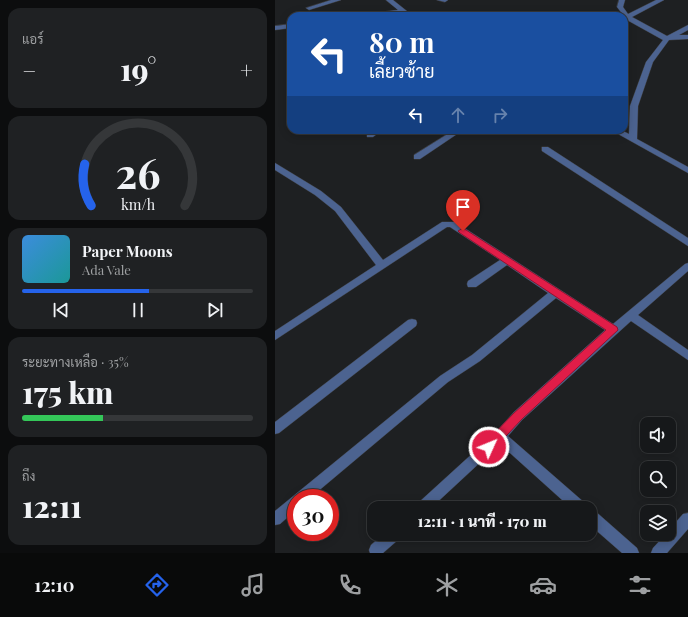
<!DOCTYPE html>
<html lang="th">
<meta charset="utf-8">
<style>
body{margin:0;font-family:"Playfair Display",Sarabun,serif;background:#1f2123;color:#f1f3f6;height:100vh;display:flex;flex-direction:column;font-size:15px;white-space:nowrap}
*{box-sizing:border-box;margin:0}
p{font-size:13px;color:#9ea0a2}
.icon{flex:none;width:22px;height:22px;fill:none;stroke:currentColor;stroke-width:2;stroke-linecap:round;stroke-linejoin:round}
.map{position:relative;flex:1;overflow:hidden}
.side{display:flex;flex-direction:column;gap:8px;padding:8px;background:#0c0d0e;width:275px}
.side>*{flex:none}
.banner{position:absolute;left:12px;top:12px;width:341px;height:122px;border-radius:12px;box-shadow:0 2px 10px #0003,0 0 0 1px #353739;background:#1a4fa0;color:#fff;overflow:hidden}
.tools{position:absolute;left:365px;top:417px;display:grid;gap:8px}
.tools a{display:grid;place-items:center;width:36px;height:36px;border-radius:8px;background:#16181a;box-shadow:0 2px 10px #0003,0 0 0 1px #353739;font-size:20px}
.speed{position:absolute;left:12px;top:489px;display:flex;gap:8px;font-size:20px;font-weight:700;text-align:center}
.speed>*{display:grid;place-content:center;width:52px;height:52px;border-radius:50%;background:#16181a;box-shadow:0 2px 10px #0003,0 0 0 1px #353739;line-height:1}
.speed .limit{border:6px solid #d22;background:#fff;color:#111}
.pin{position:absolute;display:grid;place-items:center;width:34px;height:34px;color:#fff;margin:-41px -17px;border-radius:50% 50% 50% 0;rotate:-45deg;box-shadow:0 0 4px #0007}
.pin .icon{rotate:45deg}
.me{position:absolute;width:44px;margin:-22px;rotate:46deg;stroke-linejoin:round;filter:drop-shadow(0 0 3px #0008)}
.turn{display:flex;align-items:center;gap:14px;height:84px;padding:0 16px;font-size:18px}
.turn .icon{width:52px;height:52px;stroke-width:2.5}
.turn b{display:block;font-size:28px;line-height:34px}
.lanes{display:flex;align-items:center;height:38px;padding:0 16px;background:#0003;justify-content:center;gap:20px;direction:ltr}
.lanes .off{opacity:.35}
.big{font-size:30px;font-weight:800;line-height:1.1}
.side .widget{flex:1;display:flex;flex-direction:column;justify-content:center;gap:6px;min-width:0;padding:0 14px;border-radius:12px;background:#1f2123}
.side .dial{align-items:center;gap:0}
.dial svg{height:104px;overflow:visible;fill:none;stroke:#353739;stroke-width:7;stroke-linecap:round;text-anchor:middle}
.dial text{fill:#f1f3f6;stroke:none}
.song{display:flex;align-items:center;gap:12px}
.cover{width:48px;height:48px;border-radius:6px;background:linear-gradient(135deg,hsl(210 70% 55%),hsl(180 70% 35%))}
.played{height:4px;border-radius:2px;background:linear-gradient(90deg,#2563eb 55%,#353739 55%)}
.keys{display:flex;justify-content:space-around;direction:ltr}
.heat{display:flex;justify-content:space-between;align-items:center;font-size:22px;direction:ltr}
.charge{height:6px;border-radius:3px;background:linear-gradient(90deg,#34c759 35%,#353739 0)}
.trip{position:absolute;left:92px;top:501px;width:230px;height:40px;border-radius:12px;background:#16181a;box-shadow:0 2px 10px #0003,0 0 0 1px #353739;font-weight:800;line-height:40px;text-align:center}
.dock{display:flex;height:64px;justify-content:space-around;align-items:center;background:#090a0a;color:#9ea0a2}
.dock .icon{width:28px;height:28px}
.dock .active{color:#2563eb}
.dock b{font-size:18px;color:#f1f3f6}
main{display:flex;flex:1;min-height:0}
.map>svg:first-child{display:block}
</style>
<main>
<section class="side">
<div class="widget"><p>แอร์</p>
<div class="heat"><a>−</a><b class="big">19°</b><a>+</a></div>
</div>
<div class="widget dial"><svg viewBox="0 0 100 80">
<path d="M14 69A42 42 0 1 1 86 69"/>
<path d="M14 69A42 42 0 0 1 9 37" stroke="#2563eb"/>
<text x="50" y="56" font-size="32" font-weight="700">26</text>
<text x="50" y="72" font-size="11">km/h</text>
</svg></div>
<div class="widget">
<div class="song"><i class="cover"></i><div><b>Paper Moons</b><p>Ada Vale</p></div></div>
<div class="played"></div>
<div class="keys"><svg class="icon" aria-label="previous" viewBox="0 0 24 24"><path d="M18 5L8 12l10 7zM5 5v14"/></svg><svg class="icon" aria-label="pause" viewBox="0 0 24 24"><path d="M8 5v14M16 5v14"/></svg><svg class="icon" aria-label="next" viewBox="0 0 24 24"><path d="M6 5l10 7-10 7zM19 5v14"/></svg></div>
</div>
<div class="widget"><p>ระยะทางเหลือ · 35%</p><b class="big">175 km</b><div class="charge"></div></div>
<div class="widget"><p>ถึง</p><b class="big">12:11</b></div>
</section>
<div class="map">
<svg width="413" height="553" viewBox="0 0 413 553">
<rect width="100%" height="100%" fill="#1e2022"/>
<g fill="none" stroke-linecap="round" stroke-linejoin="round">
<defs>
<g id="minor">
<path d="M56,0H66L34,10L31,8Z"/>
<path d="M111,0H118L138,16H131L127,13L104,16H86L89,14L123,10Z"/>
<path d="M162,0H173L170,2Z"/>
<path d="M344,0H350L348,7L353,14L381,0H389L357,17L392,36L413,25V30L404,35H413V39L394,40L378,62L363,106L362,139L413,167V173L336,130H346L354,134L355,106L371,62L388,40L352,20L349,21V16L342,7Z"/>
<path d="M16,24V28L0,30V26Z"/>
<path d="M97,130H107L98,137H92V133Z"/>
<path d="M179,130H188L145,159H139V155Z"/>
<path d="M267,147H273L413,238V246L267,151Z"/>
<path d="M0,163L46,191L66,207L108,260L167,222H180L338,324L410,264L413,263V271L363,315L413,350V360L356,321L247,420L233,436L311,504L313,508H296L225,444L156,508H140L142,504L221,432L239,412L330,330L281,298L205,361L173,382L35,498H21V510L5,524L0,525V511L165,376L197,355L273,293L232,265L201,287H193L192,284L193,281L225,260L175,227H172L0,340V331L101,265L60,211L40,195L0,170Z"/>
<path d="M137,319L141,320L142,323L141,326L4,433L0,434V422L133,320Z"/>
<path d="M315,510L320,511L362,548L364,553H347L315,525Z"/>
<path d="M413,513V529L392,553H376L378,548L391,534H394V530L408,514Z"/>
<path d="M109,534H126L124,539L108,553H95L94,550L96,545Z"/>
</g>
</defs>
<!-- minor casing -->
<use href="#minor" stroke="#3c3d3f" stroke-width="1"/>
<!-- minor -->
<use href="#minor" fill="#4c6390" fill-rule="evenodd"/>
</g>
<!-- route -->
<path fill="#e11d48" stroke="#92132f" d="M188,228L342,327L343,330L247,419L218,450L214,452L210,450L208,447L210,443L239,413L331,330L185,233L183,231Z"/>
</svg>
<div class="tools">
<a><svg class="icon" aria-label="sound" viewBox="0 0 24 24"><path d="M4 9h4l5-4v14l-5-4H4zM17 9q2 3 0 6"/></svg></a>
<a><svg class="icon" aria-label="search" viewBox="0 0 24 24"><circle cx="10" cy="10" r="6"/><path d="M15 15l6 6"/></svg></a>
<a><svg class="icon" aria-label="layers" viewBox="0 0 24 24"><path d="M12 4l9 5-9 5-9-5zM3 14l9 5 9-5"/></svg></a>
</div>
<div class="speed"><div class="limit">30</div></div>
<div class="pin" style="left:188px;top:231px;background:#d93025"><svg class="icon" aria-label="arrive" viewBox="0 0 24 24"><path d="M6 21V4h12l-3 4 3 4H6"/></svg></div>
<svg class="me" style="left:214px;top:447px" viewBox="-20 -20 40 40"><circle r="17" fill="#e11d48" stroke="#fff" stroke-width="3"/><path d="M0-11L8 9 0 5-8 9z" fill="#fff"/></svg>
<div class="trip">12:11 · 1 นาที · 170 m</div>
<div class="banner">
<div class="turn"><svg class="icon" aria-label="left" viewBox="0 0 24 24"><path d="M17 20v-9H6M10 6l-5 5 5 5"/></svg><div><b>80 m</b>เลี้ยวซ้าย</div></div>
<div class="lanes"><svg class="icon" aria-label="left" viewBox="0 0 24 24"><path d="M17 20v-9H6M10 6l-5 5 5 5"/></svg><svg class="icon off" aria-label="ahead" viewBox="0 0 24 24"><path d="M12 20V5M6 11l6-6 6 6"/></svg><svg class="icon off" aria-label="right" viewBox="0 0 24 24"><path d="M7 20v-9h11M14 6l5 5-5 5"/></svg></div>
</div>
</div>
</main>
<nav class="dock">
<b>12:10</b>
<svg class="icon active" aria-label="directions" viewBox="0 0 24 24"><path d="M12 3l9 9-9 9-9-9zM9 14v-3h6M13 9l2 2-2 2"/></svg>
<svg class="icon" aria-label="music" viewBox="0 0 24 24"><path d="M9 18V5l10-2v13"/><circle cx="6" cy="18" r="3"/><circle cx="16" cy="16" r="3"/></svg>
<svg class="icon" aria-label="phone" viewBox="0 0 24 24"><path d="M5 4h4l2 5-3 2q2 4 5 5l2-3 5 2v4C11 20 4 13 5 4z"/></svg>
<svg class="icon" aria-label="climate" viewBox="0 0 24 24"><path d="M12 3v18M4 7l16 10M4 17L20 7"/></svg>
<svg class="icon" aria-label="car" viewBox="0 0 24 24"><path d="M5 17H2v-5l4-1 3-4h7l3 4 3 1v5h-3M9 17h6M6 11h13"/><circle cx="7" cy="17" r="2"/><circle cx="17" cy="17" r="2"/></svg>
<svg class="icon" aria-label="filters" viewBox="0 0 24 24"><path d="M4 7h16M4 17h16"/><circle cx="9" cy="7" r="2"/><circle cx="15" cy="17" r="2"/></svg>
</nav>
